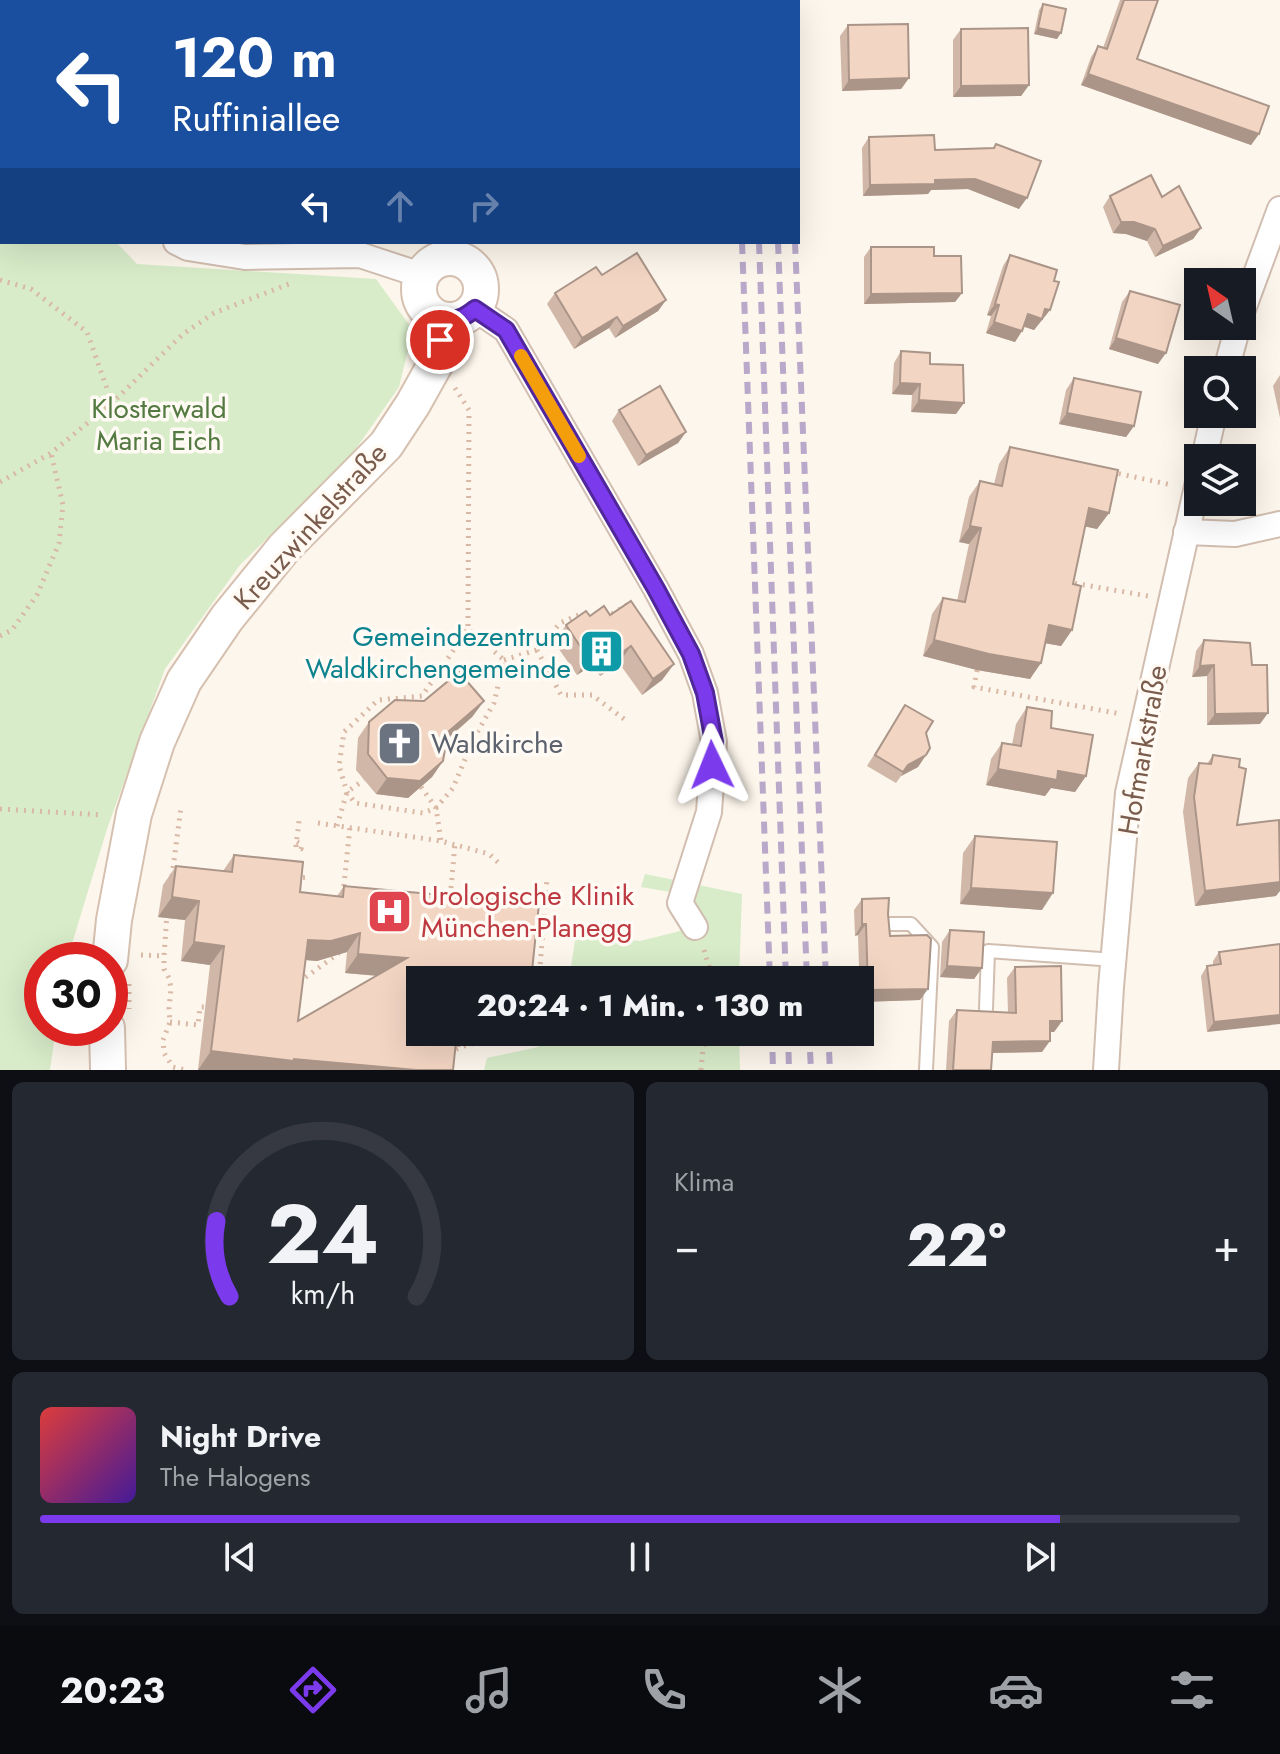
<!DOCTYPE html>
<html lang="de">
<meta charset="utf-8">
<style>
body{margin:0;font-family:Jost,sans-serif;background:#242831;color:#f1f3f6;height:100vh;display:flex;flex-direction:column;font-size:30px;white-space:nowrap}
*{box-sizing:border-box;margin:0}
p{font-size:26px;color:#9ea1a6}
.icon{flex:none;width:44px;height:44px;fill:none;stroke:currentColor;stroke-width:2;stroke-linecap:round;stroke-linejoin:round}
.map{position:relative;height:1070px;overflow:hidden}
.panel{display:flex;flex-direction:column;gap:12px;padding:12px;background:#0d0f14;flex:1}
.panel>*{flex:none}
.top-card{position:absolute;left:0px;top:0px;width:800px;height:244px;box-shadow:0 8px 32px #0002;background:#1a4fa0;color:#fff;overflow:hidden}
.needle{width:52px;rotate:326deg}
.tools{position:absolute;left:1184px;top:268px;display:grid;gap:16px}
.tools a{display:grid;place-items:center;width:72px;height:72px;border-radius:0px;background:#171b24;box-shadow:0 8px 32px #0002;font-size:40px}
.speed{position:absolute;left:24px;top:942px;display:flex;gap:16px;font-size:40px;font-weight:700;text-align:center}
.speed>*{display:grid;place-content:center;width:104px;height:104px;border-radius:50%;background:#171b24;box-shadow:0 8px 32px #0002;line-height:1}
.speed .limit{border:12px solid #d22;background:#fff;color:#111}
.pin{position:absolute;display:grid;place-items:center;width:68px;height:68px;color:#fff;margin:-34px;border:4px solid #fff;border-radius:50%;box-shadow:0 2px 8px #0007}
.me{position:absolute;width:88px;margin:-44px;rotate:358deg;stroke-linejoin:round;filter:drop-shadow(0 0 6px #0008)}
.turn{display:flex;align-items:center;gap:28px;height:168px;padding:0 40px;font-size:36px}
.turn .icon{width:104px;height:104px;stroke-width:2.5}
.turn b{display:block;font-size:56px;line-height:68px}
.lanes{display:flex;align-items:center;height:76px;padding:0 40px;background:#0003;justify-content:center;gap:40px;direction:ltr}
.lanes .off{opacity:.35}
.big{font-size:60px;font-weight:800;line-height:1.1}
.panel .card{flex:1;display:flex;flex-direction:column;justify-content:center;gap:12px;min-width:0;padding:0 28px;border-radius:12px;background:#242831}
.panel .dial{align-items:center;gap:0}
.dial svg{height:208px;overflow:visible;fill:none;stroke:#363941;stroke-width:7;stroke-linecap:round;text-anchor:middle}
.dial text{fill:#f1f3f6;stroke:none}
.song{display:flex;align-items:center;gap:24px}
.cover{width:96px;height:96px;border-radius:12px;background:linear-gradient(135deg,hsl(0 70% 55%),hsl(260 70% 35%))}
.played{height:8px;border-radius:4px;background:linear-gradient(90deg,#7c3aed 85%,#363941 85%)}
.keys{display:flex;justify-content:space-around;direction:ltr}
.heat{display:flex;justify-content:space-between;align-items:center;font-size:44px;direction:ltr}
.panel .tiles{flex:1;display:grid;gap:12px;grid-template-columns:1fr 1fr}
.card:last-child{grid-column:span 2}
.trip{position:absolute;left:406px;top:966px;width:468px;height:80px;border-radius:0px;background:#171b24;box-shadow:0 8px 32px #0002;font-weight:800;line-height:80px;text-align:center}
.tabs{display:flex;height:128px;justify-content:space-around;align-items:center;background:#090b0e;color:#9ea1a6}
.tabs .icon{width:56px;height:56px}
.tabs .current{color:#7c3aed}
.tabs b{font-size:36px;color:#f1f3f6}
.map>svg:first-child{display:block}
</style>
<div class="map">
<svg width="1280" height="1070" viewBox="0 0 1280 1070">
<rect width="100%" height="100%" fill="#fdf6ec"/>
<!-- green -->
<g fill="#d8ecc9">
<path d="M0,118L2,120V242H116L137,264L376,279L413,330L399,387L351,456L240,565L165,669L107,829L67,960H42V1028H56L50,1070H0Z"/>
<path d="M645,874L742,894L739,980H569L576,934L640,941L680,931L695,910L670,892L641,887Z"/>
<path d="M549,1032H739L740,1070H484L487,1058L538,1047Z"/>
</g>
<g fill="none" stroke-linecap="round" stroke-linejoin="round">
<defs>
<g id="lane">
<path d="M889,924H911L932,947L926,1070"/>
<path d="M986,1009L988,951L1115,960"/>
</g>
<g id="street">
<path d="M0,77L2,79"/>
<path d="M176,242L188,248L245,257L360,255L421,275"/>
<path d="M475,309L506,330L656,589L691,654L705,693L714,742L709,812L680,903L695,927"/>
<path d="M1242,312L1280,209"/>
<path d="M1226,370L1238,326"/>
<path d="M1204,458L1214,414"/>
<path d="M1186,532L1235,534L1280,524"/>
<path d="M1106,1070L1111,987L1128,793L1198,482"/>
</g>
<g id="secondary">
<path d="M461,0V2"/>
<circle cx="450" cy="289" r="31"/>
<path d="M110,960L114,920L134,814L157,742L184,681L227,618L284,548L386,445L413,404L437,361L443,320"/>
<path d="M107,1028L108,1070"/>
</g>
</defs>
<!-- lane casing -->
<use href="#lane" stroke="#d1beb0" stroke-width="16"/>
<!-- street casing -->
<use href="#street" stroke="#d1beb0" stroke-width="28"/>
<!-- secondary casing -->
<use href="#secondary" stroke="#d6c0b0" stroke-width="38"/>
<!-- path -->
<g stroke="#d9b8a5" stroke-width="5" stroke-dasharray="2 6" stroke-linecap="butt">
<path d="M366,2L368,0"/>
<path d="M0,280L31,289L87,332L112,403"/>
<path d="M455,388L469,410L468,629L504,660L494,703L474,738L453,788L436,808L423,813L355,803L347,792L339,766L344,732L378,700L422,696L468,629"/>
<path d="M1111,472L1172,485"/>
<path d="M0,482L51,453L112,403L183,334L214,313L289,284"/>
<path d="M1067,582L1148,596"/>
<path d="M605,618L627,605"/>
<path d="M0,636L12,630L37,595L59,543L63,505L51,453"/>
<path d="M537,650L561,695H592L624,719"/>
<path d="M504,660L537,650L560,623L583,613L587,614"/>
<path d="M977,670L974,687L1121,714"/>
<path d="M421,787L436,808L441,841"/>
<path d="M0,809L103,815"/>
<path d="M318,823L441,841L489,854L502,866"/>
<path d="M337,826L347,792L364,780"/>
<path d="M297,842L302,845L301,849L296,848V846L299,821"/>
<path d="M172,876L181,807"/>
<path d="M295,878L311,877"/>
<path d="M451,888L455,844"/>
<path d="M343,894L350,827"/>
<path d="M167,913L164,956V969L169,978L171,988L169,1009L170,1022L163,1040L164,1053L173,1067L185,1070"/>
<path d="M704,950L713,980"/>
<path d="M141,955L164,956"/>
<path d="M539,980L547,879"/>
<path d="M299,982L339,953"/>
<path d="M129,984V1009"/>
<path d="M170,1022L198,1025L200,1007H206"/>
<path d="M458,1047L459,1032"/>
<path d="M449,1053C472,1039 497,1041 522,1042L526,1040L528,1032"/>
<path d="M701,1070L703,1049L709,1032"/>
</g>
<!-- lane -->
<use href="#lane" stroke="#fff" stroke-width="12"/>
<!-- street -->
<use href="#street" stroke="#fff" stroke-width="24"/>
<!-- secondary -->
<use href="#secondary" stroke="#fff" stroke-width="34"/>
<!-- rail -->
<g stroke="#b9a8c9" stroke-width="6" stroke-dasharray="12 8" stroke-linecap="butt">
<path d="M733,0V2"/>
<path d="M749,0V2"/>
<path d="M769,0V2"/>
<path d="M786,0V2"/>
<path d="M742,242L770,980"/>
<path d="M759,242L786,980"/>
<path d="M778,242L807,980"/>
<path d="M795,242L826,980"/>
<path d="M772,1032L773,1070"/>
<path d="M788,1032L789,1070"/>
<path d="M809,1032L811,1070"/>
<path d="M828,1032L830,1070"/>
</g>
</g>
<!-- wall -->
<g fill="#d1b7a8" fill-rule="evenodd">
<path d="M1120,0H1158L1137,59L1259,134L1251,145L1081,85L1091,57L1098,46L1103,48Z"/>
<path d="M1043,4L1057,39L1034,34L1039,10Z"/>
<path d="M848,25L909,78L901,89L842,91L840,36Z"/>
<path d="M961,29L1029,85L1021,96L953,97V40Z"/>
<path d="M869,137L935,150L993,148L996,144L1019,209L968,189L931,190L928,194L863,196L862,148Z"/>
<path d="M1110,196L1162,197L1201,228L1193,239L1155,257L1147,241L1126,234L1113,233L1103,207Z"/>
<path d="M871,247L934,256L962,293L955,302L864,304V257Z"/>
<path d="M1010,255L1054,281L1050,310L1034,330L1024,327L1015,342L986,333L991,316L987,315L1003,266Z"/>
<path d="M602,275L666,300L658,311L615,338L609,328L574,349L547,304L555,293Z"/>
<path d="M1130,291L1158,364L1109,349L1122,302Z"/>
<path d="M901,351L930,364L956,414L911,412L912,395L892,394L894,363Z"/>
<path d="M1280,375V418L1273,386Z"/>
<path d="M1074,378L1134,426L1126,437L1059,424L1066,390Z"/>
<path d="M619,410L686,432L678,443L638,466L612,421Z"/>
<path d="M1010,447L1109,513L1097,529L1085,526L1073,584L1072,630L1061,646L1045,643L1030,679L977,670L923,656L932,614L943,598L957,601L969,544L959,542L969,497L980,481L994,484L999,464Z"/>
<path d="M610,615L674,664L662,680L642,695L619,663L600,676L592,665L577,675L554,642L566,625L590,616Z"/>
<path d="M1204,640L1252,665L1260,724L1207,725V676L1192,677L1196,651Z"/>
<path d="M424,701H484L472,717L447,740L443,761L432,777L408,798L376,794L356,770L358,738L369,722Z"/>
<path d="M905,705L926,733V755L918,767L901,776L896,783L867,766Z"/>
<path d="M1027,707L1051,728L1086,776L1075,792L1051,788L1045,796L986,785L991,759L1002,743L1012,745L1016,724Z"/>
<path d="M1213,755L1239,767L1237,825L1276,896L1195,906L1183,812L1188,778L1199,763L1207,764Z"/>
<path d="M975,836L1042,910L960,904L963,853Z"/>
<path d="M234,855L300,892L337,896L344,886L420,980L453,1070H198L210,965L181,961L185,920L158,917L163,885L176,866L223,871ZM347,952L345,973L377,976L298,1021L305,960L317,961Z"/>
<path d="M862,899L888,914L890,936L920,1000L860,1002L858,935L855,936L854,910Z"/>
<path d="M950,930L982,968L974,979L940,977L942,942Z"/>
<path d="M1280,944L1207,1032L1201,976L1207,966L1213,965V961L1219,952Z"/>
<path d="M1015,967L1062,1021L1054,1032H1050L1042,1052L992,1053L991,1070H946L949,1021L957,1010L1008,1013L1007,978Z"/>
</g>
<!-- shaded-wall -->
<g fill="#aa9588">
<path d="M1038,28L1061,33L1057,39L1034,34Z"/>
<path d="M1088,74L1259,134L1251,145L1081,85Z"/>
<path d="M909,78L901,89L842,91L849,80Z"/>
<path d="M1029,85L1021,96L953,97L961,86Z"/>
<path d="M975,179L1027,198L1019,209L968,189L931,190L928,194L863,196L870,185L935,180Z"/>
<path d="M1121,222H1134L1155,229L1147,241L1126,234L1113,233Z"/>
<path d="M1201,228L1193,239L1155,257L1163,246Z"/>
<path d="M962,293L955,302L864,304L871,294Z"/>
<path d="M666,300L658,311L615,338L623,326Z"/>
<path d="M995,304L999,305L991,316L987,315Z"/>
<path d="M1045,309L1050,310L1034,330L1020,325L1028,314Z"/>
<path d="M617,317L609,328L574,349L582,338Z"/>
<path d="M994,322L1022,331L1015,342L986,333Z"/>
<path d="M1116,338L1166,353L1158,364L1109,349Z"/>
<path d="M900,383L920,384L912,395L892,394Z"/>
<path d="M919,400L964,403L956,414L911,412Z"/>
<path d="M1067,413L1134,426L1126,437L1059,424Z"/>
<path d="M686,432L678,443L638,466L646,455Z"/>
<path d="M1089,508L1109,513L1097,529L1078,525Z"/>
<path d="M970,526L981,528L969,544L959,542Z"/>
<path d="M1049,625L1072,630L1061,646L1038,642Z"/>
<path d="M934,640L1041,663L1030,679L977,670L923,656Z"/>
<path d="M631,646L619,663L600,676L612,660Z"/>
<path d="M604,648L592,665L577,675L588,658Z"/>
<path d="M674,664L662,680L642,695L653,679Z"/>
<path d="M1214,665L1207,676L1192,677L1200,666Z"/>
<path d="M484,701L472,717L436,748L448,732Z"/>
<path d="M1268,713L1260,724L1207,725L1215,714Z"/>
<path d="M926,755L918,767L901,776L908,765Z"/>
<path d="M443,761L432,777L408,798L376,794L387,778Z"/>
<path d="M998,769L1058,771L1086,776L1075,792L1051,788L1045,796L986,785Z"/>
<path d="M1280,882V891L1276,896L1195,906L1205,891Z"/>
<path d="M971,888L1053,893L1042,910L960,904Z"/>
<path d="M172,897L199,901L185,920L158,917Z"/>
<path d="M862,924H866L858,935L855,936Z"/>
<path d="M360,933L347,952L317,961L294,959L308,940Z"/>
<path d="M194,942L224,946L210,965L181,961Z"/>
<path d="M358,954L407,958L394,977L345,973Z"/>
<path d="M947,966L982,968L974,979L940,977Z"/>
<path d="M928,989L920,1000L860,1002L868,990Z"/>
<path d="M1280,1015V1024L1207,1032L1214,1022Z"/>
<path d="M1050,1021H1062L1054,1032H1042Z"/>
<path d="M1050,1041L1042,1052L985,1053L993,1042Z"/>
<path d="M211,1051L294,1059L416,1070H198Z"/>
</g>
<!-- building -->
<g fill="#f3d5c3" stroke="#aa9588" stroke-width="2" fill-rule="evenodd">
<path d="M649,0V2H526V1Z"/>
<path d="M1124,0H1158L1137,59L1269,106L1259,134L1088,74L1098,46L1107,49Z"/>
<path d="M1043,4L1066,9L1061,33L1038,28Z"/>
<path d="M908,24L909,78L849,80L848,25Z"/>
<path d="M1028,28L1029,85L961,86V29Z"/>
<path d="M934,135L935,150L994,148L996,144L1041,161L1027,198L975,179L935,180V184L870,185L869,137Z"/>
<path d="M1151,175L1162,197L1179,186L1201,228L1163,246L1155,229L1134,222H1121L1110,196Z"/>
<path d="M871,247H934V256H961L962,293L871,294Z"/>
<path d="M637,253L666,300L623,326L617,317L582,338L555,293L596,267L602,275Z"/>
<path d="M1010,255L1057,270L1054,281L1059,282L1050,310L1045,309L1042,319L1028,314L1022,331L994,322L999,305L995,304Z"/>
<path d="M1130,291L1180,305L1166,353L1116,338Z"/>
<path d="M901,351L930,353V364L963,365L964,403L919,400L920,384L900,383Z"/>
<path d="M1074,378L1141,392L1134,426L1067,413Z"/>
<path d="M660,386L686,432L646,455L619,410Z"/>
<path d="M1010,447L1118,470L1109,513L1089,508L1073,584L1081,586L1072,630L1049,625L1041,663L989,654L934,640L943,598L965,602L981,528L970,526L980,481L1002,486Z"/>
<path d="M631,601L674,664L653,679L631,646L612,660L604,648L588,658L566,625L586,611L590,616L604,606L610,615Z"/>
<path d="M1204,640L1250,643L1252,665H1267L1268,713L1215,714L1214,665L1200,666Z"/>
<path d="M459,672L484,701L448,732L443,761L420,781L387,778L368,754L369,722L395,700L424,701Z"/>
<path d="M905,705L933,721L926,733L930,748L926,755L908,765L903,772L875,755Z"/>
<path d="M1027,707L1052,711L1051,728L1093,735L1086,776L1058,771L1057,780L998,769L1002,743L1021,746Z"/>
<path d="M1213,755L1240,759L1239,767L1246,769L1237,825L1279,820L1280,882L1205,891L1194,797L1199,763L1211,764Z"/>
<path d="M975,836L1057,842L1053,893L971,888Z"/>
<path d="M234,855L303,862L300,892L343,897L344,886L539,904L531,980H488L462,978V980H420V1032H457L453,1070H416L294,1059V1061L211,1051L224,946L194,942L199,901L172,897L176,866L232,872ZM360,933L358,954L407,958L298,1021L308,940L331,941Z"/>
<path d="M889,898L888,914L890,936L927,935L931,939L928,989L868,990L866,924H862V899Z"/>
<path d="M950,930L984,932L982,968L947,966Z"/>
<path d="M1280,944V1015L1214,1022L1207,966L1221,964L1219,952Z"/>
<path d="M1061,966L1062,1021H1050V1041L993,1042L991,1070H953L957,1010L1016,1013L1015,967Z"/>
</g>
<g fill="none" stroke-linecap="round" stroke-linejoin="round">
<defs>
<path id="route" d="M440,340L443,320C456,321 464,318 475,309L506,330L656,589L691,654L705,693L714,742L712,765"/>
</defs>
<!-- route casing -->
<use href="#route" stroke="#51269a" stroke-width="20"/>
<!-- route -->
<use href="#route" stroke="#7c3aed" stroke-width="14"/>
<!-- slow -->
<path stroke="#f59e0b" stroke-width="14" d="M521,356L579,456"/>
</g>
<!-- icons -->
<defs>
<symbol id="building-square" viewBox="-11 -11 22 22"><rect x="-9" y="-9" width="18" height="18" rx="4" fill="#0f9aa8" stroke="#fffaf3"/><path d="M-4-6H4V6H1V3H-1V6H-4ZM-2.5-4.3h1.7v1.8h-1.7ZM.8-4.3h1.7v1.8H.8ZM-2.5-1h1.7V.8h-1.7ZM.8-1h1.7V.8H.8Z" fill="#fff"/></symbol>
<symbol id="church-square" viewBox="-11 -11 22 22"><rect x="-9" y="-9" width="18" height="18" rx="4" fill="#6b7280" stroke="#fffaf3"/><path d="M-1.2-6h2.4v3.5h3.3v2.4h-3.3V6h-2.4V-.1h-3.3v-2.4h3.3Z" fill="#fff"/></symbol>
<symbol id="hospital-square" viewBox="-11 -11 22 22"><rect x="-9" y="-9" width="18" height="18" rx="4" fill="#e0444e" stroke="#fffaf3"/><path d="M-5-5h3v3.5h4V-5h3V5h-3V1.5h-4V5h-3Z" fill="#fff"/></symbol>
</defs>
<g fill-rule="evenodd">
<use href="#building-square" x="576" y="626" width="51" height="51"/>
<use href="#church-square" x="374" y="718" width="51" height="51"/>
<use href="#hospital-square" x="364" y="886" width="51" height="51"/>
</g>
<g text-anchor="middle" stroke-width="7" stroke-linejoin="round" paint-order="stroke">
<!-- park labels -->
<g font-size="28" fill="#537a41" stroke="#fffaf3">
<text x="159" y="418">Klosterwald<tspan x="159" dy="32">Maria Eich</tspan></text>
</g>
<!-- street labels -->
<g font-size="28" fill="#7a5c4d" stroke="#fffaf3">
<text transform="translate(310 526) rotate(-48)" y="10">Kreuzwinkelstraße</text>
<text transform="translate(1142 750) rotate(-80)" y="10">Hofmarkstraße</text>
</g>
<!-- culture labels -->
<g font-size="28" fill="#0d838f" stroke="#fffaf3" text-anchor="end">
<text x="571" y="646">Gemeindezentrum<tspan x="571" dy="32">Waldkirchengemeinde</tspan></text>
</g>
<!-- worship labels -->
<g font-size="28" fill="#5b616d" stroke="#fffaf3" text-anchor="start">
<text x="431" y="753">Waldkirche</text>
</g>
<!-- health labels -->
<g font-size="28" fill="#be3a42" stroke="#fffaf3" text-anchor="start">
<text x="421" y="905">Urologische Klinik<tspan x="421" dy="32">München-Planegg</tspan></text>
</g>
</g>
</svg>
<div class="tools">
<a><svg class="needle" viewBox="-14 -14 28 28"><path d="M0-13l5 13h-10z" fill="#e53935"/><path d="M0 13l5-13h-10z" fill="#9ea1a6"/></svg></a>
<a><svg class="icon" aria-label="search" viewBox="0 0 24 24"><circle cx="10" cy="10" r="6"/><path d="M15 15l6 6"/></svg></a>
<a><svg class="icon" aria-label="layers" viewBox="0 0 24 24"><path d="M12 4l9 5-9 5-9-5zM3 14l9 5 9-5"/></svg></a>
</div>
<div class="speed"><div class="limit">30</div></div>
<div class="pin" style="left:440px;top:340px;background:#d93025"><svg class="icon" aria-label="arrive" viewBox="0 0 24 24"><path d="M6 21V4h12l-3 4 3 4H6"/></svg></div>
<svg class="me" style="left:712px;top:765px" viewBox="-20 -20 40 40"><path d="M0-17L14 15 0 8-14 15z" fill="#7c3aed" stroke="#fff" stroke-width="4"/></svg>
<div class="trip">20:24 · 1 Min. · 130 m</div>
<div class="top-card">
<div class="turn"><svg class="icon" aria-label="left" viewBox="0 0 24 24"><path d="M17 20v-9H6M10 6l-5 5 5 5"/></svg><div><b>120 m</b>Ruffiniallee</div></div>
<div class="lanes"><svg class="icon" aria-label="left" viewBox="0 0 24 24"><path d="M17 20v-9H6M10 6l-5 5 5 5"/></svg><svg class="icon off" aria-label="ahead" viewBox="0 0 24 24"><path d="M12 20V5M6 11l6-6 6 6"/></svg><svg class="icon off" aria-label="right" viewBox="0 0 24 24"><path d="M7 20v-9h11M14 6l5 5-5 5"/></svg></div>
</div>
</div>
<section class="panel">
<div class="tiles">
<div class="card dial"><svg viewBox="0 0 100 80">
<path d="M14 69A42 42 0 1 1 86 69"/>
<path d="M14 69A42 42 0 0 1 9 40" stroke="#7c3aed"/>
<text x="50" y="56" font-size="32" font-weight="700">24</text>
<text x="50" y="72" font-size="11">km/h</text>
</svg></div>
<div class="card"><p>Klima</p>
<div class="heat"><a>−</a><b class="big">22°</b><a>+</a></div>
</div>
<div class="card">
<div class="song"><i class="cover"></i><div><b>Night Drive</b><p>The Halogens</p></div></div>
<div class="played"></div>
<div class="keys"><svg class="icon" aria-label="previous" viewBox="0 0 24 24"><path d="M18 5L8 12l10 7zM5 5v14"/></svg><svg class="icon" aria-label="pause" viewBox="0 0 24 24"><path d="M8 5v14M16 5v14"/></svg><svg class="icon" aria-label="next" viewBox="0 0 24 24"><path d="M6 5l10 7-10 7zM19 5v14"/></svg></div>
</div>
</div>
</section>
<nav class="tabs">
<b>20:23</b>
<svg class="icon current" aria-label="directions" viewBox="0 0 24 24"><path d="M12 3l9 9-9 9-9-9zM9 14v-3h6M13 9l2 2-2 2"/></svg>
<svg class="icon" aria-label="music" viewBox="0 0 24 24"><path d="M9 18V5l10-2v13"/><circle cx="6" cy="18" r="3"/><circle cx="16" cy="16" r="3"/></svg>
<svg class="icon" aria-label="phone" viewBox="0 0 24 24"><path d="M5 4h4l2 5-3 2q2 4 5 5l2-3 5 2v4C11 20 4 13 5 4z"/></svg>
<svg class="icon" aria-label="climate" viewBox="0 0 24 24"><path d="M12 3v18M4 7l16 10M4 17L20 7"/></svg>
<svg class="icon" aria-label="car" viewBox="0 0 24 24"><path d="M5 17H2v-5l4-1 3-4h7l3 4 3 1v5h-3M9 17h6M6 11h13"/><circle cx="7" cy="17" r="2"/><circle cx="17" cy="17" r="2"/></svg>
<svg class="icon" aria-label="filters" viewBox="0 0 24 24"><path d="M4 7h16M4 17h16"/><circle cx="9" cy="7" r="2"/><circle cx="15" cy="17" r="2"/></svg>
</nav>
